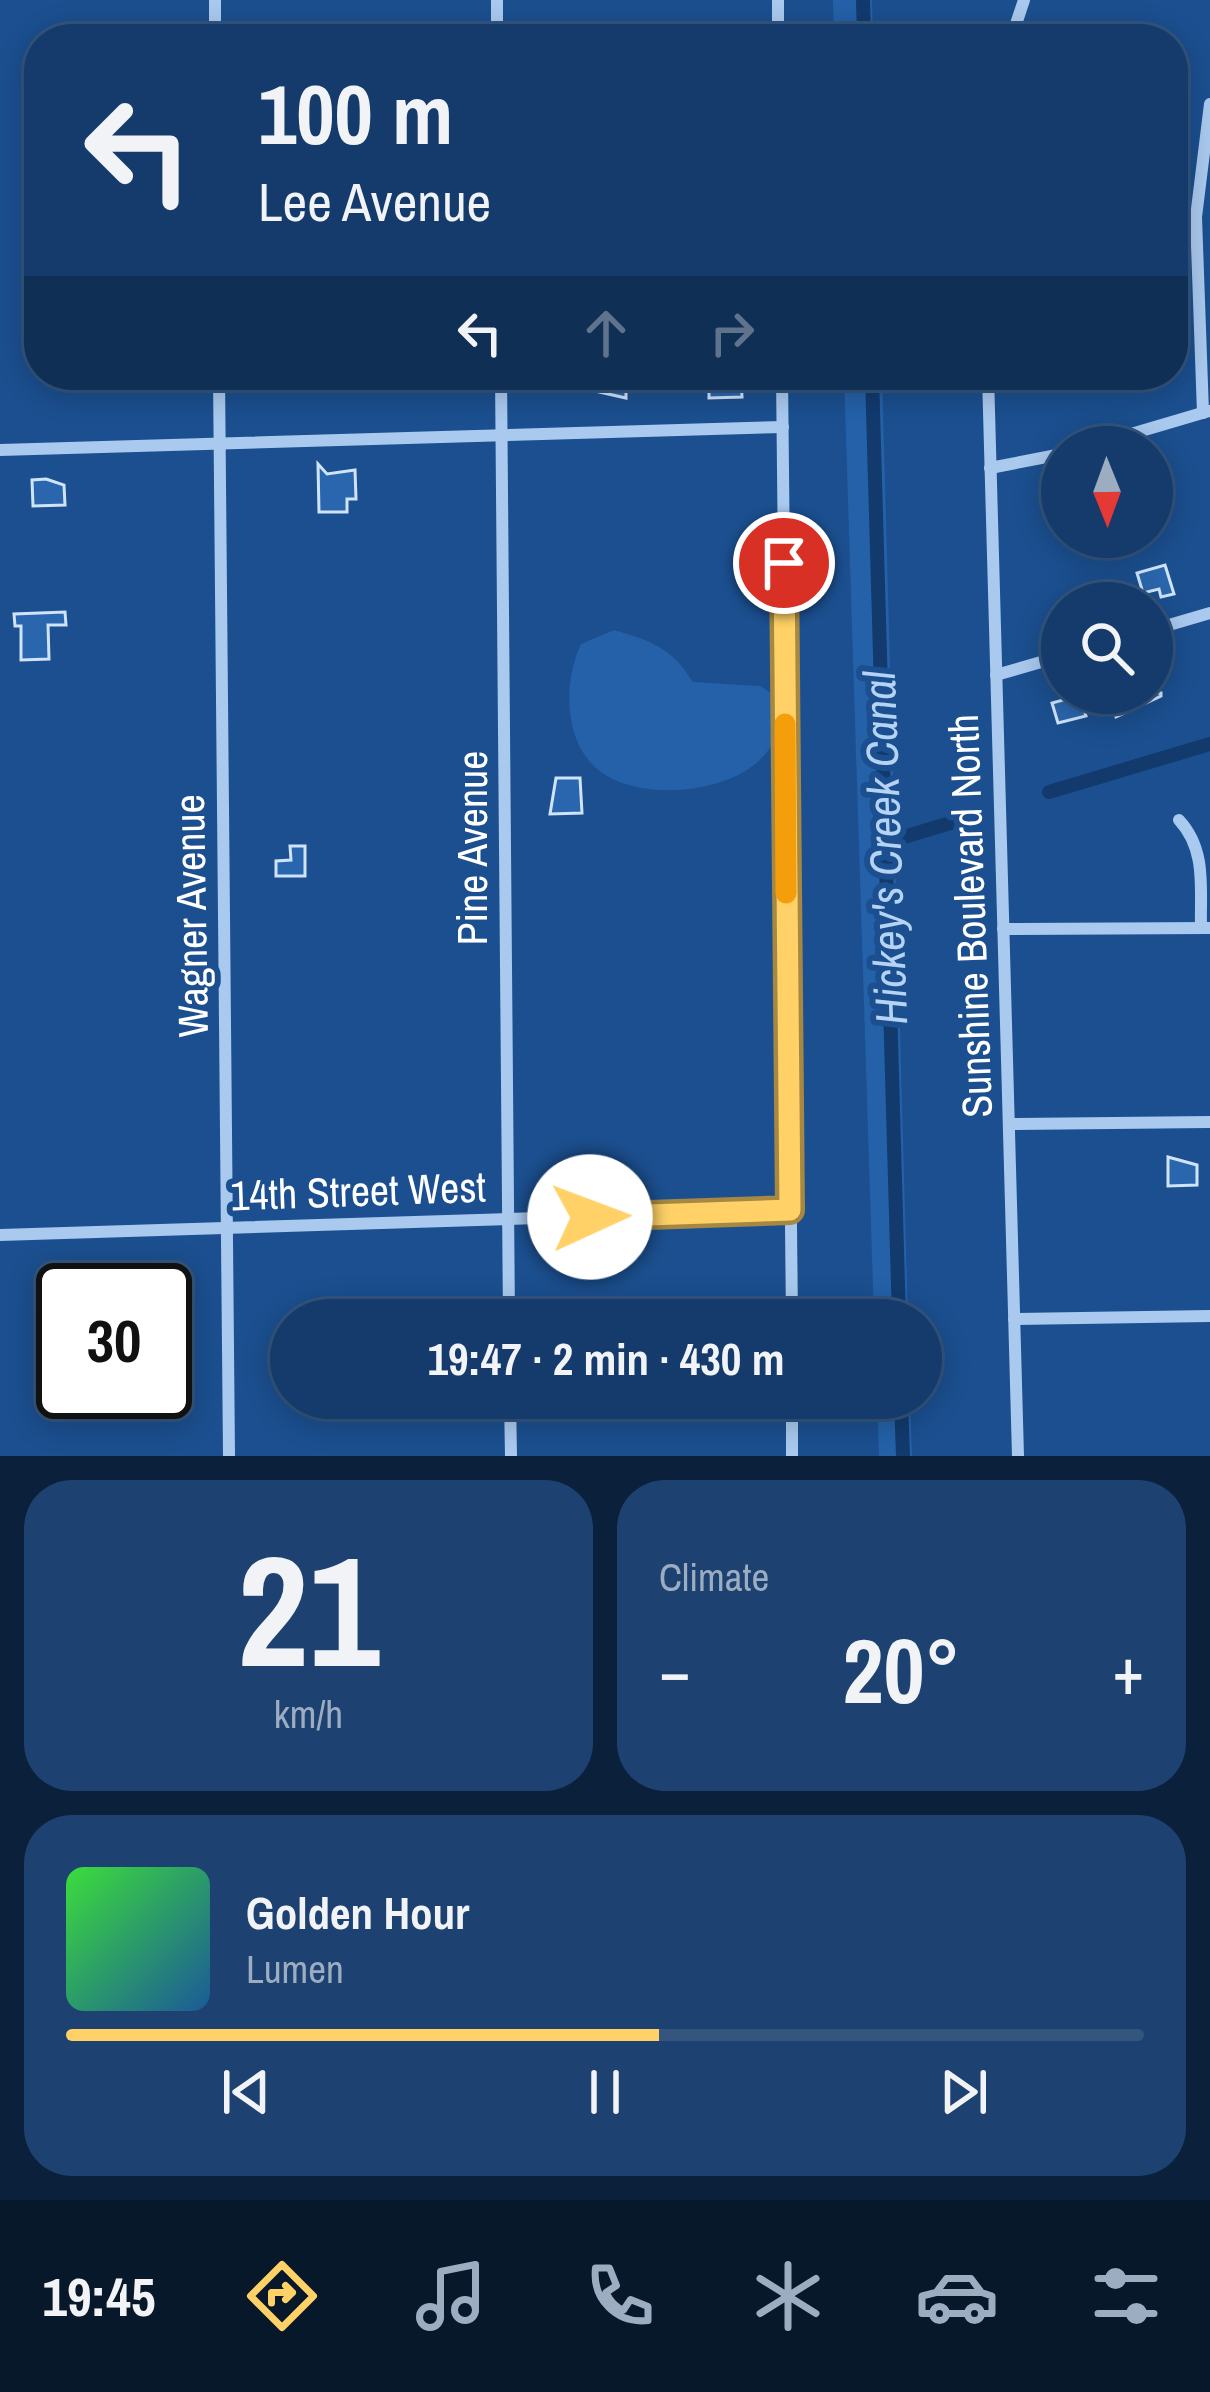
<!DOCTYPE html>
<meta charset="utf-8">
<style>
body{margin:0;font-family:"Archivo Narrow",sans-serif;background:#1d4271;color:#f1f3f6;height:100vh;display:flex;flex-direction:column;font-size:45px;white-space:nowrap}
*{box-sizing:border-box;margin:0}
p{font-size:39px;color:#9dadc1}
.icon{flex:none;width:66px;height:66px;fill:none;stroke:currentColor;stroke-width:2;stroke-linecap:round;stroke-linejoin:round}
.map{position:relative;height:1456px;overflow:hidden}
.drawer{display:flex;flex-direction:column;gap:24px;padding:24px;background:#0b203b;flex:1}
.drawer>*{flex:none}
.guide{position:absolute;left:24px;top:24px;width:1164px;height:366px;border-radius:48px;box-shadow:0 6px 30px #0003,0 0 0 3px #33557e;background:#143b6b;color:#f1f3f6;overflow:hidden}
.needle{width:78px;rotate:179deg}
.buttons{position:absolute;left:1041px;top:426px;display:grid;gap:24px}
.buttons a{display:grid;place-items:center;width:132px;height:132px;border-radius:50%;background:#143b6b;box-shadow:0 6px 30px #0003,0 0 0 3px #33557e;font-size:60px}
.speed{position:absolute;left:36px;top:1263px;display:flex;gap:24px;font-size:60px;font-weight:700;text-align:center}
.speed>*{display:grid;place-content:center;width:156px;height:156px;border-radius:50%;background:#143b6b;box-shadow:0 6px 30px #0003,0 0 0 3px #33557e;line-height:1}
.speed .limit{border:6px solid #111;border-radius:18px;background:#fff;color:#111}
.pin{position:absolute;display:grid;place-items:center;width:102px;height:102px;color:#fff;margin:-51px;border:6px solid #fff;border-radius:50%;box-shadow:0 3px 12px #0007}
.me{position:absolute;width:132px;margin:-66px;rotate:88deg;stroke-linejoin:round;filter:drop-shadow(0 0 9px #0008)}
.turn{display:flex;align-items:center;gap:42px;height:252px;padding:0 36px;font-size:54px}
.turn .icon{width:156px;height:156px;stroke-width:2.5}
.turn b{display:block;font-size:84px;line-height:102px}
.lanes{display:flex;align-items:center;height:114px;padding:0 36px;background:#0003;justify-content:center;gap:60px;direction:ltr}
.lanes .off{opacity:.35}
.big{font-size:90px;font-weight:700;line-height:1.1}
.drawer .widget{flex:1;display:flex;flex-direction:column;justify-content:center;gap:18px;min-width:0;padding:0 42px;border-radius:48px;background:#1d4271}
.drawer .dial{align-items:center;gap:0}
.dial b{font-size:156px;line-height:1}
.song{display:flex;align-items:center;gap:36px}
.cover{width:144px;height:144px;border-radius:18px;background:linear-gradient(135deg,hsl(120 70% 55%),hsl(210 70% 35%))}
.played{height:12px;border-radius:6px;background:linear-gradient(90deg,#ffd166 55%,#33557e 55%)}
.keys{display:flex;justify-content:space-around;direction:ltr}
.heat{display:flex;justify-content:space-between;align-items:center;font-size:66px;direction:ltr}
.drawer .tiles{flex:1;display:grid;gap:24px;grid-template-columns:1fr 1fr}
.widget:last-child{grid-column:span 2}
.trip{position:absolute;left:270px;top:1299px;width:672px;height:120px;border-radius:60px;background:#143b6b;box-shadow:0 6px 30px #0003,0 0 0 3px #33557e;font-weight:700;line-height:120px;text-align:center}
.menu{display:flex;height:192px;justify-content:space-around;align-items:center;background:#08182b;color:#9dadc1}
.menu .icon{width:84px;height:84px}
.menu .on{color:#ffd166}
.menu b{font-size:54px;color:#f1f3f6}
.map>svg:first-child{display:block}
</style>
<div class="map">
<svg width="1210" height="1456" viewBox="0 0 1210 1456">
<rect width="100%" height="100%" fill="#1b4f8f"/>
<!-- green -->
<g fill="#2461a8">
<path d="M833,0H872L873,39H834Z"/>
<path d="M844,375H882L908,1320H874Z"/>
<path d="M614,630C652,641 672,648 693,682L760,686L776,696C777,708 780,722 777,733C759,791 654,804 607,776C563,750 562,684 581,644Z"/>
<path d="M877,1398H910L912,1456H879Z"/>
</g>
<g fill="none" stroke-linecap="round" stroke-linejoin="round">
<!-- canal -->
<g stroke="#123a6d" stroke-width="14">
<path d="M863,0L864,39"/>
<path d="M872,375L899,1320"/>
<path d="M1049,792L1210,744"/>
<path d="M884,843L957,821"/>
<path d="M901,1398L903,1456"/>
</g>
</g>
<!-- building -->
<g fill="#2a66ad" stroke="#cfe3fa" stroke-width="3">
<path d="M595,375H626V398L595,391Z"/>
<path d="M699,375H741L742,397L709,398V390H699Z"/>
<path d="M318,464L327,474L355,470L356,499H347V512H319Z"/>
<path d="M46,479L64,485L65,505L33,506L32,480Z"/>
<path d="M1165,565L1174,594L1161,597L1159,589L1143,593L1137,573Z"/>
<path d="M65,612L66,625H48L49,659L21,660V626H15L14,614Z"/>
<path d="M1066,693H1079L1086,716L1058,723L1052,703L1067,699Z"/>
<path d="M1108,693H1161V696L1116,717Z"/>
<path d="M556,778H580L582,813L550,814Z"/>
<path d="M290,846H305V876H276V861L291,860Z"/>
<path d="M1168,1157L1197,1165V1185L1168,1186Z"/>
</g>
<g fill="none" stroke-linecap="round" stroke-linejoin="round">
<!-- minor -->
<g stroke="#a9c9ee" stroke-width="12">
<path d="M215,0V39"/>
<path d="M497,0V39"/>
<path d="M778,0V39"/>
<path d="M1011,39L1024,0"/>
<path d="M219,375L229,1456"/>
<path d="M501,375L509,1320"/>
<path d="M782,375L792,1320"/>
<path d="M988,375L1018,1456"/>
<path d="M1203,413L1196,217L1210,104"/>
<path d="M1087,447L1209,411"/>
<path d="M0,450L783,427"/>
<path d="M990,468L1062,454"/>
<path d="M1152,630L1210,613"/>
<path d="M996,675L1062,656"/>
<path d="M1179,820C1207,850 1200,889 1201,928"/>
<path d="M1003,929L1210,928"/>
<path d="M1009,1124L1210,1122"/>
<path d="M0,1235L791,1210"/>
<path d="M1014,1319L1210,1316"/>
<path d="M510,1398L511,1456"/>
<path d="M792,1398V1456"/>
</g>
</g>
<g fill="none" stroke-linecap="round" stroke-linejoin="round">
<defs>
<path id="route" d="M590,1217L790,1210L784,563"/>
</defs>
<!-- route casing -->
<use href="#route" stroke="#a68842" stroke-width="30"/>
<!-- route -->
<use href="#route" stroke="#ffd166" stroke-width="21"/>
<!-- slow -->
<path stroke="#f59e0b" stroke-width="21" d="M785,724L786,893"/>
</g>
<g text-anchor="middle" stroke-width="12" stroke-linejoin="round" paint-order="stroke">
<!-- street labels -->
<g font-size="42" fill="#fff" stroke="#1b4f8f">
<text transform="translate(472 848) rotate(-90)" y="15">Pine Avenue</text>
<text transform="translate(191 916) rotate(-91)" y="15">Wagner Avenue</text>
<text transform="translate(970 916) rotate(-92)" y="15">Sunshine Boulevard North</text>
<text transform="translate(358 1191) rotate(-2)" y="15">14th Street West</text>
</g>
<!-- water labels -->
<g font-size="45" font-style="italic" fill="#b5d3f5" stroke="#1b4f8f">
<text transform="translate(885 848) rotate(-92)" y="16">Hickey's Creek Canal</text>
</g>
</g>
</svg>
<div class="buttons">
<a><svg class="needle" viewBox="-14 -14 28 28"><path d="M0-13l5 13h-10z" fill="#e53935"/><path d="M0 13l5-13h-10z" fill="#9dadc1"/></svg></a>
<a><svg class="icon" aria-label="search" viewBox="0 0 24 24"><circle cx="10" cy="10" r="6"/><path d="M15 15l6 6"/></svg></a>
</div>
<div class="speed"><div class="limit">30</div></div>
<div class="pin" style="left:784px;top:563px;background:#d93025"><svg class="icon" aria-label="arrive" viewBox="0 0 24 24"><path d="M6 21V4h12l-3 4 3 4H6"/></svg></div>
<svg class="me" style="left:590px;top:1217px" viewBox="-20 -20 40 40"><circle r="19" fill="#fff"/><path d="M0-13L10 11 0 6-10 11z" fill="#ffd166"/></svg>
<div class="trip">19:47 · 2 min · 430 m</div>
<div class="guide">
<div class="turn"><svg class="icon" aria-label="left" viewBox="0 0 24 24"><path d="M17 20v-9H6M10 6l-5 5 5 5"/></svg><div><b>100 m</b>Lee Avenue</div></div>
<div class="lanes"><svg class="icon" aria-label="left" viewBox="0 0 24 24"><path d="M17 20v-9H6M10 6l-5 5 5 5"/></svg><svg class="icon off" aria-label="ahead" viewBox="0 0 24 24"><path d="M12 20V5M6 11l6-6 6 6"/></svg><svg class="icon off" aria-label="right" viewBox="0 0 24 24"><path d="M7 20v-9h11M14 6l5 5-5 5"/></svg></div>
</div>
</div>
<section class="drawer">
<div class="tiles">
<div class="widget dial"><b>21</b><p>km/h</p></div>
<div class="widget"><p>Climate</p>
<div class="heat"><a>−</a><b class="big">20°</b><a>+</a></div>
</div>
<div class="widget">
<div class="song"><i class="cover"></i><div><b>Golden Hour</b><p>Lumen</p></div></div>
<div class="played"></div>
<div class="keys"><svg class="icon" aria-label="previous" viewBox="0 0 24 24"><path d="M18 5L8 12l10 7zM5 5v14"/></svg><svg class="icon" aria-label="pause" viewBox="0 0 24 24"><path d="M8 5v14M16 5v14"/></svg><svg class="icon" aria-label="next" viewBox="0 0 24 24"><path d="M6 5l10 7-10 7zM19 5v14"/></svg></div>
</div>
</div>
</section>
<nav class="menu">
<b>19:45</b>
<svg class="icon on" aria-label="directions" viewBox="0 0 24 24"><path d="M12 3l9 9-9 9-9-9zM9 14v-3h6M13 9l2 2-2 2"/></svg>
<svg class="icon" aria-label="music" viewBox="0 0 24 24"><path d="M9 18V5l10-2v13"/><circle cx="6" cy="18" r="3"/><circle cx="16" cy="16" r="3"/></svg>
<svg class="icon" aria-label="phone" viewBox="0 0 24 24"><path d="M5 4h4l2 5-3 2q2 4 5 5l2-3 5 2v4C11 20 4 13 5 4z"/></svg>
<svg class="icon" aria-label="climate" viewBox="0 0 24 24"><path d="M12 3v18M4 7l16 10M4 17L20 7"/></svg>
<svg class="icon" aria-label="car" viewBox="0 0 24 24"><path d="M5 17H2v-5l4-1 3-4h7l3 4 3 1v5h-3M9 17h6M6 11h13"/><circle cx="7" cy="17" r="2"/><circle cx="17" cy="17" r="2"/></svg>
<svg class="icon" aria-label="filters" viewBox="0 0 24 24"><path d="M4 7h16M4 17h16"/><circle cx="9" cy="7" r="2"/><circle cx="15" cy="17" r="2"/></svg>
</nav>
